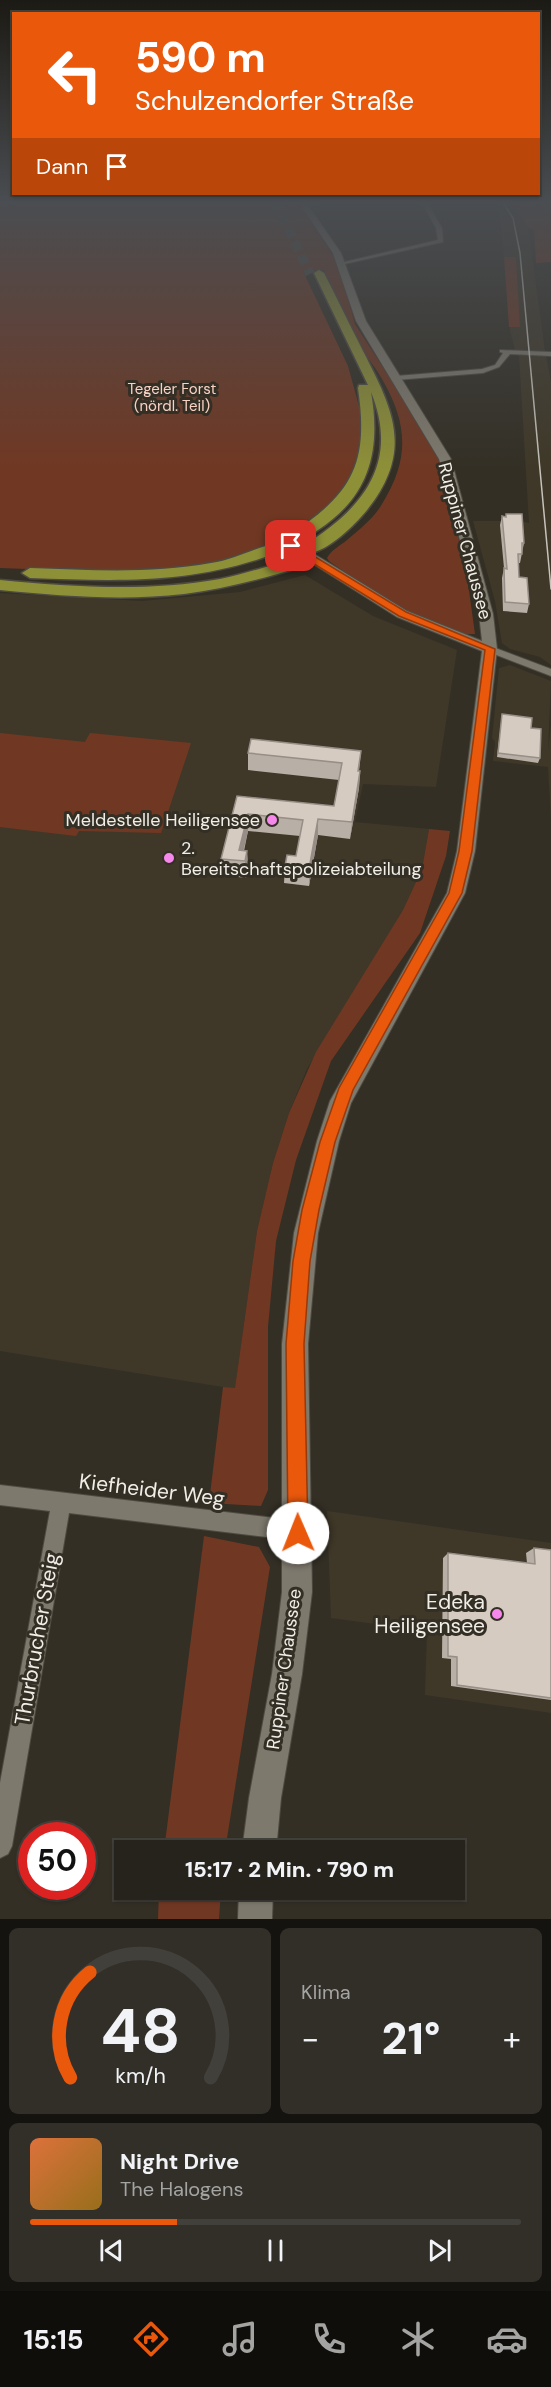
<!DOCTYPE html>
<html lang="de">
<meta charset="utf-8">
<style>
body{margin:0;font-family:"DM Sans",sans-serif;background:#322f29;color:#f1f3f6;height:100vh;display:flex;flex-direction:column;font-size:22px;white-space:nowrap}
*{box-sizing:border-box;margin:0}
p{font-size:20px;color:#a4a4a3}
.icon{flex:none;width:33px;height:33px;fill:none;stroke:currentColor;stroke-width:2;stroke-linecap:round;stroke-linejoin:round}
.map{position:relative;height:1919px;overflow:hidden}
.sheet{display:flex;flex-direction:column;gap:9px;padding:9px;background:#15130f;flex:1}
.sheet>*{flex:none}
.banner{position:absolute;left:12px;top:12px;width:528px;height:183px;border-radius:0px;box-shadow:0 2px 4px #0004,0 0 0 2px #42403b;background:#ea580c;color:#fff;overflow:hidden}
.speed{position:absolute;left:18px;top:1822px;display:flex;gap:12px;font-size:30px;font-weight:700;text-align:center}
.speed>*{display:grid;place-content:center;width:78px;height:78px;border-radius:50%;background:#26231c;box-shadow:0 2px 4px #0004,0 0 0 2px #42403b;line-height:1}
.speed .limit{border:9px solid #d22;background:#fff;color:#111}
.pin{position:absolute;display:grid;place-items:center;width:51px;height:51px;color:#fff;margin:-26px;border-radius:12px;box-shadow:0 3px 9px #0006}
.me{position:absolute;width:66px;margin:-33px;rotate:359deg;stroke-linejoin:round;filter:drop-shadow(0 0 4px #0008)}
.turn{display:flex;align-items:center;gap:21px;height:126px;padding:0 24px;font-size:27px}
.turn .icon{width:78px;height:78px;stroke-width:2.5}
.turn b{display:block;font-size:42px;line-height:51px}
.then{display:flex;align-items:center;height:57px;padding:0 24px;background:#0003;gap:12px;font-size:22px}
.big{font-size:45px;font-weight:800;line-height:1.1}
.sheet .card{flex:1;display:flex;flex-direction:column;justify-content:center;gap:9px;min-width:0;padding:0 21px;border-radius:9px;background:#322f29}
.sheet .dial{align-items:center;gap:0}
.dial svg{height:156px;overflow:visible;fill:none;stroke:#42403b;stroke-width:7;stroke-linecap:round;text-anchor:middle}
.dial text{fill:#f1f3f6;stroke:none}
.song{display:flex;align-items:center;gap:18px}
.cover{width:72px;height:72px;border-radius:9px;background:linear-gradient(135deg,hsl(20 70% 55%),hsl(40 70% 35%))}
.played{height:6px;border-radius:3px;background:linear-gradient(90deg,#ea580c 30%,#42403b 30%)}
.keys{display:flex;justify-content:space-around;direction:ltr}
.heat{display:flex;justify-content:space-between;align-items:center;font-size:33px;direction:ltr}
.sheet .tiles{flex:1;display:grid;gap:9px;grid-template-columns:1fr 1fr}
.card:last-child{grid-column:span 2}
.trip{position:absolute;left:114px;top:1840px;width:351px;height:60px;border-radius:0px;background:#26231c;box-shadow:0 2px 4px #0004,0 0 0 2px #42403b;font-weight:800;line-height:60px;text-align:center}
.tab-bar{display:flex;height:96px;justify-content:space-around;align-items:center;background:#0f0e0b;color:#a4a4a3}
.tab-bar .icon{width:42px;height:42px}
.tab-bar .on{color:#ea580c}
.tab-bar b{font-size:27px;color:#f1f3f6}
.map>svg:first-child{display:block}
</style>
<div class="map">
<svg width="551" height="1919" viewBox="0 0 551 1919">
<rect width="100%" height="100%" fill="#332f25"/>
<!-- built -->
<g fill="#3f3828">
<path d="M511,201L528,227L545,351L515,350L510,330L501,225L497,206L493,202Z"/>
<path d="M519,355L546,356L551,382V665L540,657L510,649L502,643L495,601L473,521H520L529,523Z"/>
<path d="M305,575L373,616L457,650L436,787L363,784L355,822L429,829L422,869L403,910L307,1069L289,1113L273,1163L257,1231L235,1389L0,1351V593L142,601L240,592Z"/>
<path d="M510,665L551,681L548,751L551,725V820L548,767L493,761L495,742L492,738L499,668Z"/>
<path d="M327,1511L551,1543V1713L425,1695L427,1631L331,1618Z"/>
</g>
<!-- green -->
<g fill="#703823">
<path d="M0,201H298L339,265L355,324L437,451L466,569L475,634C436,637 361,584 329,561L327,558C332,549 340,546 347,540C360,529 374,518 382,504C410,459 408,424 382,379C376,368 368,359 362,349C349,323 337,296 324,270L303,271L348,366L362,417L364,442L347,489L314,523L284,540L255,553L187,570L84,571L0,568Z"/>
<path d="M551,201V262L536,263L534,230L528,227L511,201Z"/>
<path d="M504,257H515L516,259L520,327H509Z"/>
<path d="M0,733L85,742L90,733L191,743L161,833L79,831L76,836L0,827Z"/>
<path d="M429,829L450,831L446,856L420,933L331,1061L296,1160L276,1241L268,1327V1490L261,1506L209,1503L223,1387L235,1388L257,1231L273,1163L289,1113L316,1052L403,910L422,869Z"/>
<path d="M204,1536L259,1547L270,1567L225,1851H164Z"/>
<path d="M159,1890H221L219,1919H158Z"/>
</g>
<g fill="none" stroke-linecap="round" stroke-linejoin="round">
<!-- highway-tunnel -->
<path stroke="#504c42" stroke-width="10" stroke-dasharray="10 5" stroke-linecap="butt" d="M275,201L310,274"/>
<defs>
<g id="street">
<path d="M321,201H342L303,207L300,205Z"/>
<path d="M421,201H426L442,228L443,242L340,265V263L438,240L436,228Z"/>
<path d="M500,350L551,352V356L510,354L499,367L483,373L396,380L392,378L396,376L482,369L495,365L503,353L500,352Z"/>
<path d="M490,646L551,669V676L486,651V647Z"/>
<path d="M0,1485L275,1518L305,1526L308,1533L305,1540L298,1543L275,1538L69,1513L12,1846L8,1854L0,1858V1783L50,1511L0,1505Z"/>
</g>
<g id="secondary">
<path d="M298,201H305L341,253L366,321L451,459L493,614L497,649L475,851L465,893L351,1103L339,1141L318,1233L308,1344L312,1592L302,1674L281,1798L276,1851H242L249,1798L272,1674L282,1592V1344L294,1233L317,1141L330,1101L447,893L457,851L482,651L397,617L299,555L301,552H311L407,611L482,641L479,614L439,459L356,321L333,253Z"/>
<path d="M239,1890H273L272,1919H238Z"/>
</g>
<g id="highway">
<path d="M319,270L324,273C336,296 347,320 359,343C390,405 417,447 367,510C353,527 330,549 309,554L301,549L303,546C363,509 400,463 371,392C381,450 370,496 318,530C309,536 301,544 289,541L287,538L289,535C353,494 369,463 358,388L359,385H368L314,273Z"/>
<path d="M273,544L281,549L279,552C193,585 119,581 30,578L22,573L30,568C90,570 151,574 211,563C233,560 252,549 273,544Z"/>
<path d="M295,559L301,561L303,564L301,567C262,579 224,589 184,594C123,601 61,596 0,590V580C73,587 147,592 220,579C245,574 270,565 295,559Z"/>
</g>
</defs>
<!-- street casing -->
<use href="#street" stroke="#4e4b42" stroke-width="2"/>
<!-- secondary casing -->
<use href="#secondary" stroke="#4e4b42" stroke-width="2"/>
<!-- highway casing -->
<use href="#highway" stroke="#4e4b42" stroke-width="3"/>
<!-- street -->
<use href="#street" fill="#7e796d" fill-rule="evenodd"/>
<!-- secondary -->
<use href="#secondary" fill="#7e796d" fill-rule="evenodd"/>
<!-- highway -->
<use href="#highway" fill="#8e9038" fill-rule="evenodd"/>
<!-- tram -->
<path stroke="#c6c3bc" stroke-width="1.5" d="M502,201L513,218L520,253L551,589"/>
<defs>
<path id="secondary-bridge" d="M291,546L306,555"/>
</defs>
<!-- secondary-bridge casing -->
<use href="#secondary-bridge" stroke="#4e4b42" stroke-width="16" stroke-linecap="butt"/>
<!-- secondary-bridge -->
<use href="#secondary-bridge" stroke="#7e796d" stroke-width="14"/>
</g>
<!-- wall -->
<g fill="#b8afa6">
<path d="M506,514L524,543L520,563H518L519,577L529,604L527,613L503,611L502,578L504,568L500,525L502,516L506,517Z"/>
<path d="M502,714L531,728L540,758L538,763L497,757Z"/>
<path d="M361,751L359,771H360L359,788L350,839L318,835L309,886L284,883L285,866L296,856L300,836L248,831L244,851H247L248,868L246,878L222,875L221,859L237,796L334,806L339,780L248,770V753Z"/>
<path d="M534,1548L551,1550V1700L451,1686V1659L442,1658L443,1558L448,1553L527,1563L526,1553Z"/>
</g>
<!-- shaded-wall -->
<g fill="#968e87">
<path d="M360,771L359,788L350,839L352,822Z"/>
<path d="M248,814V831L241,861L239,850Z"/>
<path d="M318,819V835L309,886V869Z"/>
<path d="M247,851L248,868L246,878L245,861Z"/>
</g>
<!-- building -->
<g fill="#d6cbc1" stroke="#968e87" stroke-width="1.5">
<path d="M506,514H522L524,543H522V554H518L519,577L527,578L529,604L505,602L504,568L507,569L502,516L506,517Z"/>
<path d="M502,714L532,718L531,728L541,729L540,758L498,753Z"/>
<path d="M251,739L361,751L358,771H360L352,822L318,819L309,869L285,866L287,855L296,856L303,820L248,814L239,850L247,851L245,861L221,859L237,796L334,806L342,763L248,753Z"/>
<path d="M534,1548L551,1550V1698L457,1685V1657L448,1656V1553L535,1564Z"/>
</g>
<!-- sky -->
<linearGradient id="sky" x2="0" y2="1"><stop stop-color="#1c1a14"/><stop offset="0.43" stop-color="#4a4d51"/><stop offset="1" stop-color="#4a4d51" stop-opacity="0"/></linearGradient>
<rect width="551" height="470" fill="url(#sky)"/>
<!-- route -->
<path fill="#ea580c" stroke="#983908" stroke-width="1.5" d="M288,544H294L406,612L495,649L472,851L462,893L353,1090L335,1142L319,1210L310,1261L304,1344L308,1533L305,1541L298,1543L291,1541L288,1533L286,1344L293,1261L302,1210L320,1142L339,1088L449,893L459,851L485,650L399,616L288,548Z"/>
<!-- markers -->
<g fill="#f788eb" stroke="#332f25" stroke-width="2">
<circle cx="272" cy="820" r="6"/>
<circle cx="169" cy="858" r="6"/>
<circle cx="497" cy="1614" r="6"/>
</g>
<g text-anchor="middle" stroke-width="6" stroke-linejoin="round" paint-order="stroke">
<!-- far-park labels -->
<g font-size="15" fill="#f8d1c3" stroke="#332f25">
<text x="172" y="394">Tegeler Forst<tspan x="172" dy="17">(nördl. Teil)</tspan></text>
</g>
<!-- street labels -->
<g font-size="18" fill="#f1eee8" stroke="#332f25">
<text transform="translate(465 541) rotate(75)" y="6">Ruppiner Chaussee</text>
<text transform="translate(284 1669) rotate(-82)" y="6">Ruppiner Chaussee</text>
</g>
<!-- poi labels -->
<g font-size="18" fill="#f1eee8" stroke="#332f25" text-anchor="end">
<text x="260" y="826">Meldestelle Heiligensee</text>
<text x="181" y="854" text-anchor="start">2.<tspan x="181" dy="21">Bereitschaftspolizeiabteilung</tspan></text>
</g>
<!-- near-street labels -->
<g font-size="21" fill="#f1eee8" stroke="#332f25">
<text transform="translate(152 1490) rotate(7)" y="7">Kiefheider Weg</text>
<text transform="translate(37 1639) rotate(-80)" y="7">Thurbrucher Steig</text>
</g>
<!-- near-poi labels -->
<g font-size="21" fill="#f1eee8" stroke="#332f25" text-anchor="end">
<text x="485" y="1609">Edeka<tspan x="485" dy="24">Heiligensee</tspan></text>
</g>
</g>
</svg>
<div class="speed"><div class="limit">50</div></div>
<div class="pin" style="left:291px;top:546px;background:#d93025"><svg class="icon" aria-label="arrive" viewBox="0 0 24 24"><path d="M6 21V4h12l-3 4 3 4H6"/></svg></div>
<svg class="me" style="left:298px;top:1533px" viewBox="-20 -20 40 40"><circle r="19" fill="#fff"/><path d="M0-13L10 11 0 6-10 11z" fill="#ea580c"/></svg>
<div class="trip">15:17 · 2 Min. · 790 m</div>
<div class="banner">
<div class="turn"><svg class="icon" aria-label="left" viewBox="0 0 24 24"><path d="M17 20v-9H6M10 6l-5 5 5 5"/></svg><div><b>590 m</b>Schulzendorfer Straße</div></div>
<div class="then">Dann<svg class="icon" aria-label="arrive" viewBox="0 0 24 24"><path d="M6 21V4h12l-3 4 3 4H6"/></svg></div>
</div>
</div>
<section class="sheet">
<div class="tiles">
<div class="card dial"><svg viewBox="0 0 100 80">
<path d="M14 69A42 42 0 1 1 86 69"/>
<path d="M14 69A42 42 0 0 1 24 15" stroke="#ea580c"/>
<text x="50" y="56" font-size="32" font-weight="700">48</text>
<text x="50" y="72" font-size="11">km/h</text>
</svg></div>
<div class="card"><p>Klima</p>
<div class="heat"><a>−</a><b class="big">21°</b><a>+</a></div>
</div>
<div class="card">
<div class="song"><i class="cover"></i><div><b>Night Drive</b><p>The Halogens</p></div></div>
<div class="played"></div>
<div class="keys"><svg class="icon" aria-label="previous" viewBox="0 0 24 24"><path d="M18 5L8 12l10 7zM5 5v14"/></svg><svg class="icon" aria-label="pause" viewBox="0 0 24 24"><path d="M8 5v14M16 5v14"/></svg><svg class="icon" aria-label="next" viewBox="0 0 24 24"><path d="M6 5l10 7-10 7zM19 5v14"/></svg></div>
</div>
</div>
</section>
<nav class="tab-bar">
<b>15:15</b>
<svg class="icon on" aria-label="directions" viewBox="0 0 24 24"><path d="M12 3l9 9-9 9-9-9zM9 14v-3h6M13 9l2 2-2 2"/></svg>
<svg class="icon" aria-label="music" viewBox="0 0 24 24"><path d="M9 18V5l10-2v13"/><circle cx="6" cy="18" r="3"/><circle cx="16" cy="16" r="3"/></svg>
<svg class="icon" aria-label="phone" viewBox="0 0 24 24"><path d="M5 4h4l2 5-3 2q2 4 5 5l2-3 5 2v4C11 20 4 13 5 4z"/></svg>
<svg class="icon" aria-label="climate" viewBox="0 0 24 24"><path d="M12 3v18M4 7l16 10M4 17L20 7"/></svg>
<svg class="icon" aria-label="car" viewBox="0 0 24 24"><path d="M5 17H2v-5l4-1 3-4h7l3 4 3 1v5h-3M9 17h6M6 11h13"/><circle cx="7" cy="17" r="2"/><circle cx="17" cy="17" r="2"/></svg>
</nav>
